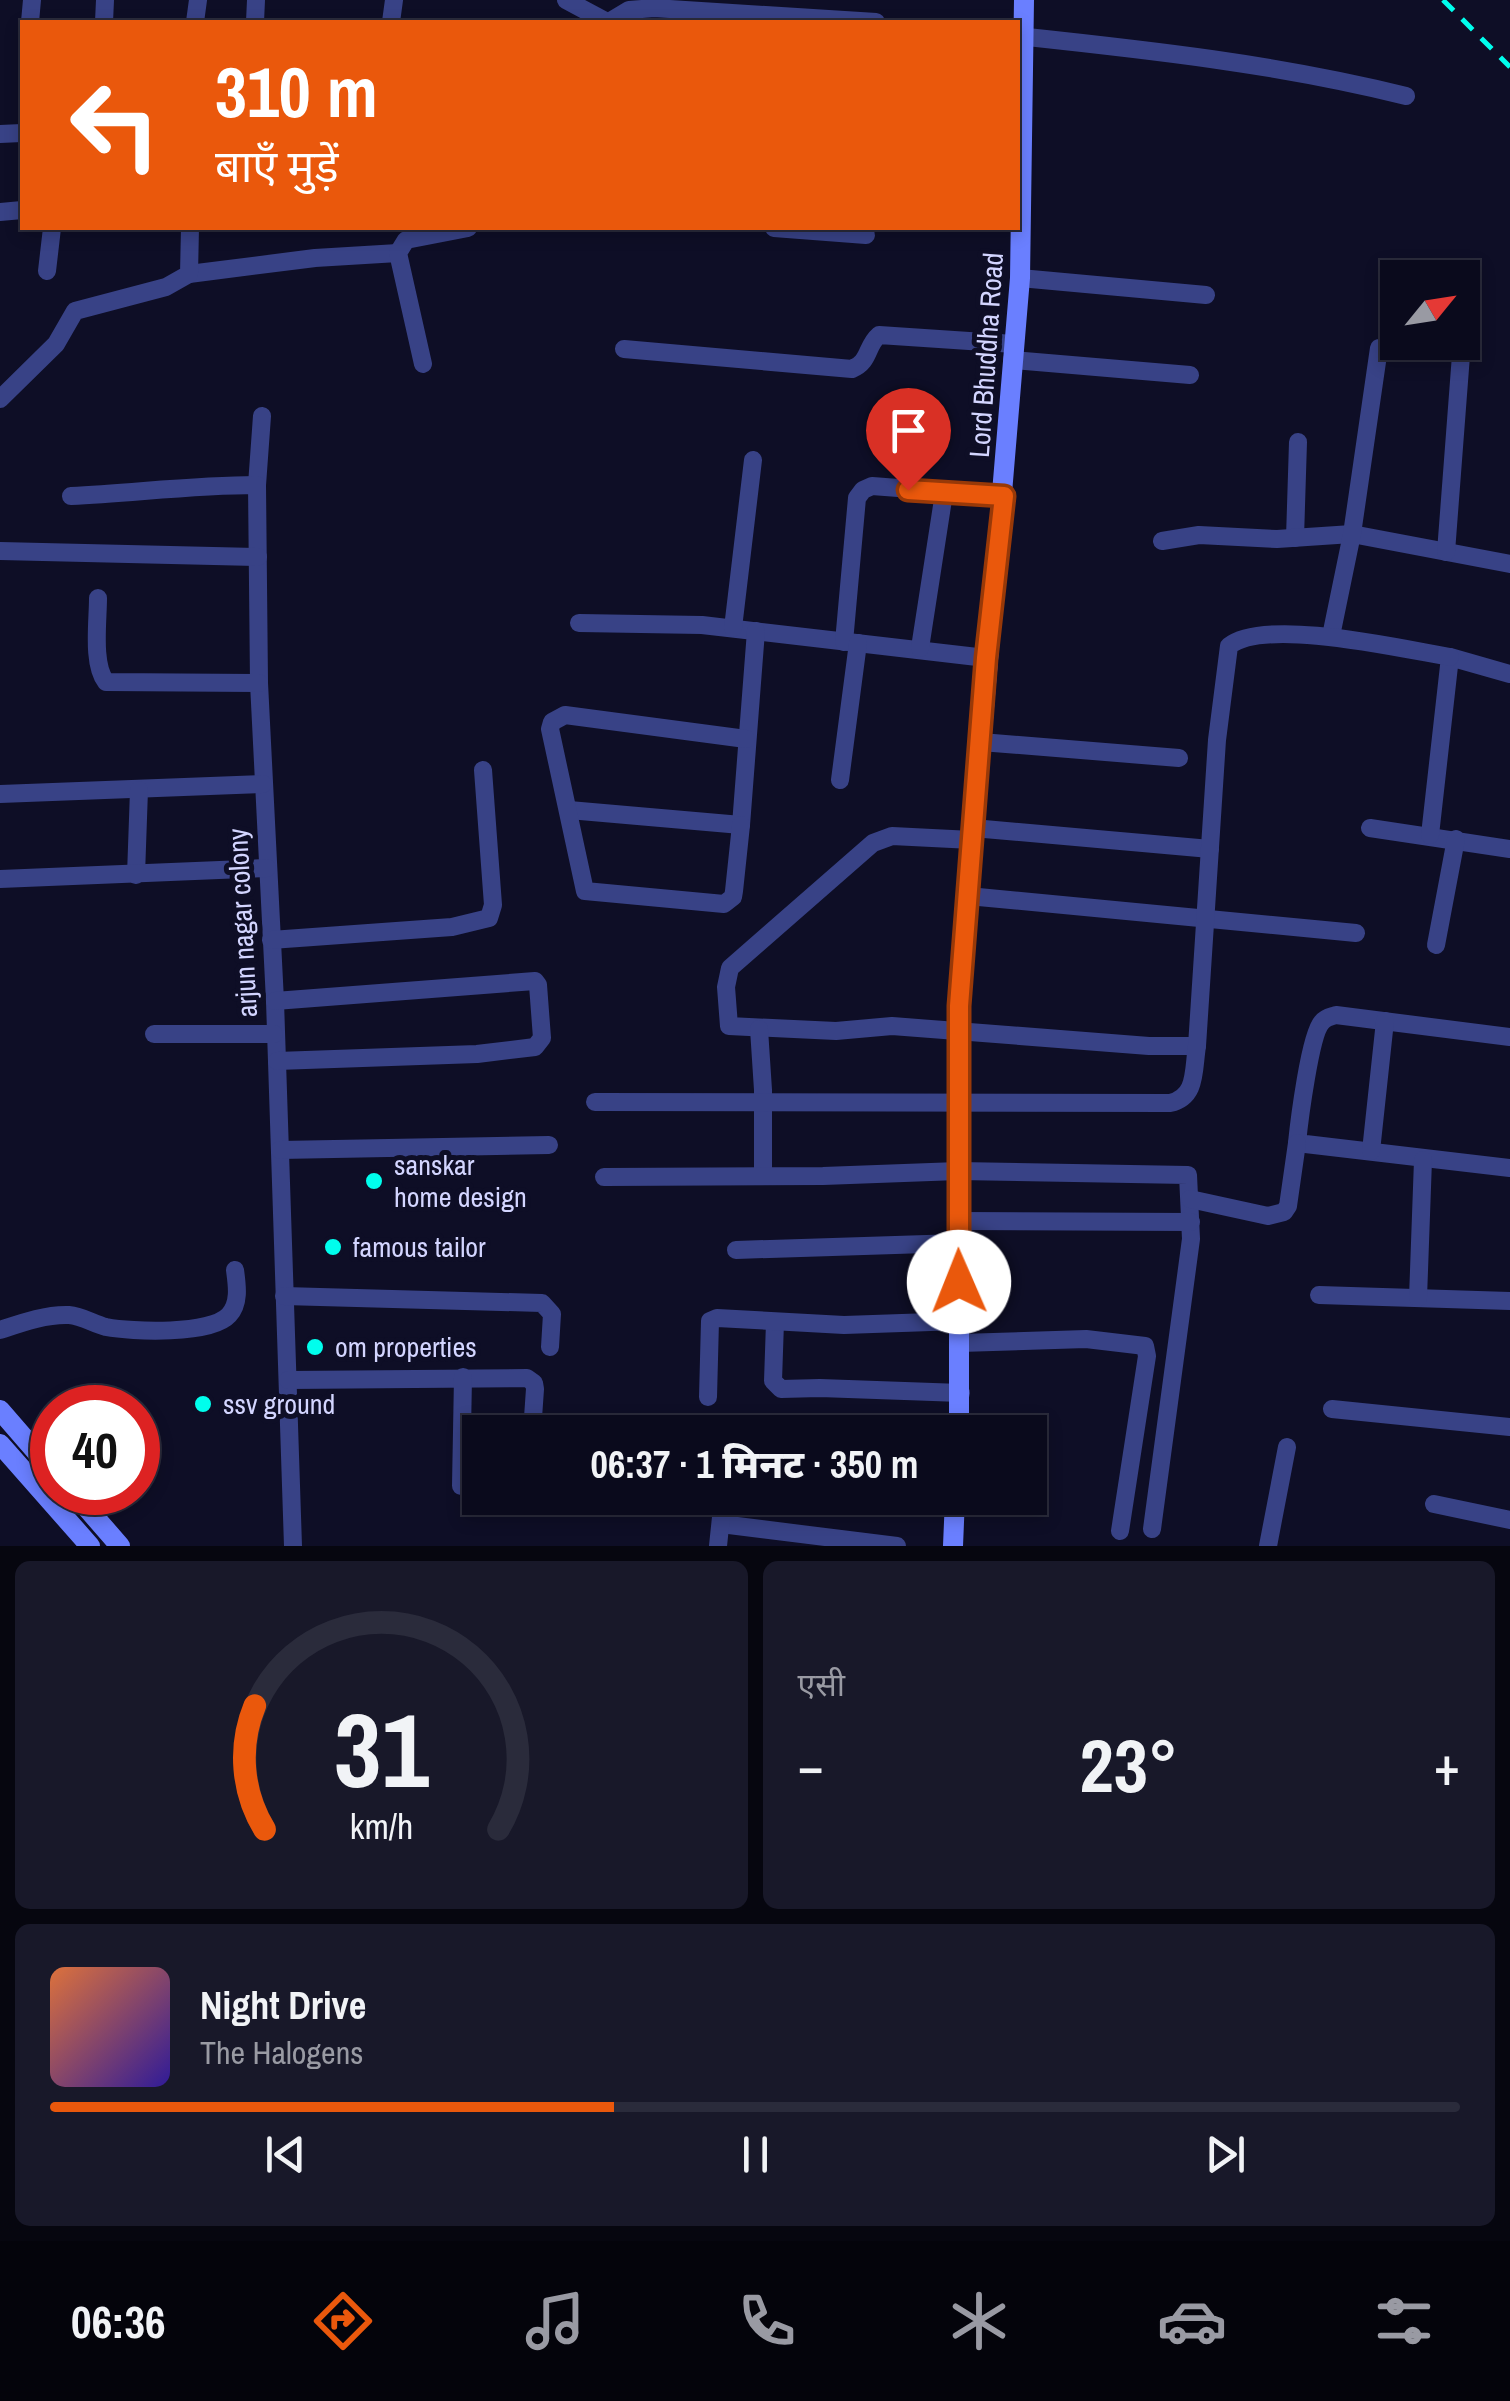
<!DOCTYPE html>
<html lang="hi">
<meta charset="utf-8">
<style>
body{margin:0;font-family:"Archivo Narrow","Noto Sans Devanagari",sans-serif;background:#181829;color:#f1f3f6;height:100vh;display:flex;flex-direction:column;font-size:38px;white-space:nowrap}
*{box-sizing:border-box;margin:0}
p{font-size:32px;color:#999aa3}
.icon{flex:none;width:55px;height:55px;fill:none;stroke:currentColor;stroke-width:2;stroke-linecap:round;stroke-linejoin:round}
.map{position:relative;height:1546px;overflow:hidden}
.details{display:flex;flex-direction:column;gap:15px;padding:15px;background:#06060f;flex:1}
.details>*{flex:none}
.top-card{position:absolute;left:20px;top:20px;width:1000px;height:210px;border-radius:0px;box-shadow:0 5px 15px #0003,0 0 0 2px #2a2b3b;background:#ea580c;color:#fff;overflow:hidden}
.needle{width:65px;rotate:60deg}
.tools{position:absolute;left:1380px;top:260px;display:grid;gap:20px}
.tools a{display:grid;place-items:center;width:100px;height:100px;border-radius:0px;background:#0a0a1c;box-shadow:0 5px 15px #0003,0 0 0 2px #2a2b3b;font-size:50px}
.speed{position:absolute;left:30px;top:1385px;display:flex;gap:20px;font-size:50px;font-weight:700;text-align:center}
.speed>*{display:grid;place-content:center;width:130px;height:130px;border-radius:50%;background:#0a0a1c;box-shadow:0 5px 15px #0003,0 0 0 2px #2a2b3b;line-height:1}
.speed .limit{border:15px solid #d22;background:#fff;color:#111}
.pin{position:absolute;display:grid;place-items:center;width:85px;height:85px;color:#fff;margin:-102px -42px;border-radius:50% 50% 50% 0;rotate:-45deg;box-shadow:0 0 10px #0007}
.pin .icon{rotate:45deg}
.me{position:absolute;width:110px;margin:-55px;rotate:359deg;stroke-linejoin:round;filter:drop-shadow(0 0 8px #0008)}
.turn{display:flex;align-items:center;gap:35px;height:210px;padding:0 30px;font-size:45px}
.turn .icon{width:130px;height:130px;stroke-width:2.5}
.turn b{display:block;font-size:70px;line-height:85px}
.big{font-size:75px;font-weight:800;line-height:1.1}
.details .tile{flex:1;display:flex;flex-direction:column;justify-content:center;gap:15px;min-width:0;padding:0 35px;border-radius:15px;background:#181829}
.details .dial{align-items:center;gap:0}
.dial svg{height:260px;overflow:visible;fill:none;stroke:#2a2b3b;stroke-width:7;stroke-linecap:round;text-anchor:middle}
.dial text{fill:#f1f3f6;stroke:none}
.song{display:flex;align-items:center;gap:30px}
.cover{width:120px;height:120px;border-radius:15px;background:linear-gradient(135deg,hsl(20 70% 55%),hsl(250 70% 35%))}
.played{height:10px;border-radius:5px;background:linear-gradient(90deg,#ea580c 40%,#2a2b3b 40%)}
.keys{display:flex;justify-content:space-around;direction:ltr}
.heat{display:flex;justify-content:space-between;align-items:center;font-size:55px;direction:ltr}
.details .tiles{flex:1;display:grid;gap:15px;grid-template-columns:1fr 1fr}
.tile:last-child{grid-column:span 2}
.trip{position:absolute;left:462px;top:1415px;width:585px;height:100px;border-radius:0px;background:#0a0a1c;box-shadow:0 5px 15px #0003,0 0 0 2px #2a2b3b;font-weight:800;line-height:100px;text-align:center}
.dock{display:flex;height:160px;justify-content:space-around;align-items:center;background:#04040b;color:#999aa3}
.dock .icon{width:70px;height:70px}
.dock .selected{color:#ea580c}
.dock b{font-size:45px;color:#f1f3f6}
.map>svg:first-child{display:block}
</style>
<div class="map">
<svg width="1510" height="1546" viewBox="0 0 1510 1546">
<rect width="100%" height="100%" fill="#0e0e26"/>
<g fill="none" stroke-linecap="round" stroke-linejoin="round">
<!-- street -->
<g stroke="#384286" stroke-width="18">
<path d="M566,0L607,22"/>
<path d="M30,22L32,0"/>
<path d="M104,22L105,0"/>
<path d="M195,22L198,0"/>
<path d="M255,22L256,0"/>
<path d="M391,22L394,0"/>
<path d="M609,22L629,10L654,8L876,22"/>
<path d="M1018,36C1149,50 1277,64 1406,96"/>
<path d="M0,134L22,133"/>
<path d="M0,212L22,210"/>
<path d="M774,228L866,235"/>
<path d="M47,271L52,228"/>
<path d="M189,274L315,258L398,253"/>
<path d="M1020,278L1206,295"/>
<path d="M1462,339L1463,319"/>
<path d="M624,349L852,369C870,362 866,346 879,335L1014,344"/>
<path d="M1012,360L1190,375"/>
<path d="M423,364L398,253L406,240L468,228"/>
<path d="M0,399L56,344L75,311L166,287L189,274L190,228"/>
<path d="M257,485L262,416"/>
<path d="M71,496C134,493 195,485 257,485L259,683L275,1001L293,1546"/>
<path d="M1295,538L1298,442"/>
<path d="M1162,541L1199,535L1277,539L1352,534L1510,564"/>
<path d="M0,551L258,557"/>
<path d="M1446,552L1462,342"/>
<path d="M98,598C98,622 92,664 106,682L259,683"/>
<path d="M579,623L702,625L986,658"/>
<path d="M733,628L753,460"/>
<path d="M1331,636L1352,534L1379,348"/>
<path d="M844,642L857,498L863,490L872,486L1004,496"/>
<path d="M920,648L944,493"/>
<path d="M981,742L1179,758"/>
<path d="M840,780L858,643"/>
<path d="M0,794L263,784"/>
<path d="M569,810L741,825L756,631"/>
<path d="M741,825L734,891L733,897L724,904L585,891L550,729L552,722L565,715L746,739"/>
<path d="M973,828L1210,849"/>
<path d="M1370,828L1510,849"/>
<path d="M1430,835L1450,657L1510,674"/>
<path d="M972,840L892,836L873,843L730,968L726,987L729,1026L836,1031L892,1026L1149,1046H1197"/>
<path d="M136,875L139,790"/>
<path d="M0,879L267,868"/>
<path d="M968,896L1356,933"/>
<path d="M271,940L452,927L489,918L493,905L483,770"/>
<path d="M1436,945L1456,839"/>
<path d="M275,1001L535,981L538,985L542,1038L535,1047L477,1054L277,1061"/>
<path d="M759,1029L763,1090V1176"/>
<path d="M154,1034H274"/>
<path d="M1510,1037L1336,1015C1330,1017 1326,1017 1322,1022C1310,1034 1299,1123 1297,1143L1510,1168"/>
<path d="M595,1102L1170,1103C1197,1097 1193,1071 1197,1046L1217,740L1229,646C1265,617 1403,649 1450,657"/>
<path d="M280,1150L549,1145"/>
<path d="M1371,1151L1385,1021"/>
<path d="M604,1177L823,1176L958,1171L1188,1175L1191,1239L1152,1529"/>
<path d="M1190,1199L1268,1216L1284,1212L1288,1206L1297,1143"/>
<path d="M959,1221L1191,1222"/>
<path d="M736,1250L958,1243"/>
<path d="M1319,1295L1510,1301"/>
<path d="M284,1296L542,1303L552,1314L550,1347"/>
<path d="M1418,1298L1423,1160"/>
<path d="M775,1322L773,1381L781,1389L820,1388L961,1393"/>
<path d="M0,1330C21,1323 46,1314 69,1315C82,1316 94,1324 106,1327C132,1332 211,1335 229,1315C240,1303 237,1285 235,1270"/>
<path d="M960,1343L1086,1339L1145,1346L1147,1356L1120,1531"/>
<path d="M288,1380L527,1378L534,1383L535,1389L532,1432"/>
<path d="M708,1397L710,1321L717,1318L844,1325L960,1321"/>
<path d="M1332,1409L1510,1427"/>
<path d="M595,1427L633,1432"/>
<path d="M461,1486L463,1377"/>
<path d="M1434,1504L1510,1520"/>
<path d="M721,1524L897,1546"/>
<path d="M718,1546L723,1498"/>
<path d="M1268,1546L1287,1447"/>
</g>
<!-- secondary -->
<g stroke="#6a7fff" stroke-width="20">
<path d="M0,1410L52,1470"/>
<path d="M959,1432V1006L1020,278L1024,0"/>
<path d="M0,1444L90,1546"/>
<path d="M73,1492L120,1546"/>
<path d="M953,1546L955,1498"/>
</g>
<!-- rail -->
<path stroke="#00feed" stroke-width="5" stroke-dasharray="15 12" stroke-linecap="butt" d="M1443,0L1510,67"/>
</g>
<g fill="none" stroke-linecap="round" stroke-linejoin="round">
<defs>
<path id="route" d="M908,490L1004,496L986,658L959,1006V1282"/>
</defs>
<!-- route casing -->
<use href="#route" stroke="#983908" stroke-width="25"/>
<!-- route -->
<use href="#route" stroke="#ea580c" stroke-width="18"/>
</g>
<!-- markers -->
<g fill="#00feed" stroke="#0e0e26" stroke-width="4">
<circle cx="374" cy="1181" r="10"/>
<circle cx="333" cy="1247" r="10"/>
<circle cx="315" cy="1347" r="10"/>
<circle cx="203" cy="1404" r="10"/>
</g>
<g text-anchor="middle" stroke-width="10" stroke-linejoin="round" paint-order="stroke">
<!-- street labels -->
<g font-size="28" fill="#d3d5ff" stroke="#0e0e26">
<text transform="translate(986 355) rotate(-86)" y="10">Lord Bhuddha Road</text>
<text transform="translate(242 923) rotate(-93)" y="10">arjun nagar colony</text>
</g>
<!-- poi labels -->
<g font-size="28" fill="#d3d5ff" stroke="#0e0e26" text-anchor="start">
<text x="394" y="1175">sanskar<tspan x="394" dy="32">home design</tspan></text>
<text x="353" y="1257">famous tailor</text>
<text x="335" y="1357">om properties</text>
<text x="223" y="1414">ssv ground</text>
</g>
</g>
</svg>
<div class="tools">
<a><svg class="needle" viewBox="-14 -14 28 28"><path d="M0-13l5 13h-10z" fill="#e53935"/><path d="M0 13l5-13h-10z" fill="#999aa3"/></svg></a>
</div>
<div class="speed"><div class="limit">40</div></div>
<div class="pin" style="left:908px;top:490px;background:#d93025"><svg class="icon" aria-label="arrive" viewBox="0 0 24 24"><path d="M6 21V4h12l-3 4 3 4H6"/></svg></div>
<svg class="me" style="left:959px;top:1282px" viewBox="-20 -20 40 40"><circle r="19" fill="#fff"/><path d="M0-13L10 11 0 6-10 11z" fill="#ea580c"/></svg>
<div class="trip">06:37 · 1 मिनट · 350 m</div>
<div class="top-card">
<div class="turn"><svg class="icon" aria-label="left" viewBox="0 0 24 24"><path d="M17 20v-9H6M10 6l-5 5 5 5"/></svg><div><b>310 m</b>बाएँ मुड़ें</div></div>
</div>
</div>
<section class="details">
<div class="tiles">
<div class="tile dial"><svg viewBox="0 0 100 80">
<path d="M14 69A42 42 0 1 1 86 69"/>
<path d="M14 69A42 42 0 0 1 11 31" stroke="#ea580c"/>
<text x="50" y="56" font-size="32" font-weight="700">31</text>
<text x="50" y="72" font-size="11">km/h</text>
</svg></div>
<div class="tile"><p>एसी</p>
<div class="heat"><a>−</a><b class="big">23°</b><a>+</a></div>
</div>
<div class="tile">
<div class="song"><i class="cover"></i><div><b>Night Drive</b><p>The Halogens</p></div></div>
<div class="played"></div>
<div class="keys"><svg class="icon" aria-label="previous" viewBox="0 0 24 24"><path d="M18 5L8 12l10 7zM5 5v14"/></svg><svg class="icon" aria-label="pause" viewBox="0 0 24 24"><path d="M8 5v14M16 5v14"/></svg><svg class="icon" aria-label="next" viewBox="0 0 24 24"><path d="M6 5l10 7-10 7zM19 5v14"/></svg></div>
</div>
</div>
</section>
<nav class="dock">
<b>06:36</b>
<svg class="icon selected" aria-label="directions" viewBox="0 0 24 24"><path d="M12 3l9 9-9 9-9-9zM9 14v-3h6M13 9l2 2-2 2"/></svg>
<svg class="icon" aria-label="music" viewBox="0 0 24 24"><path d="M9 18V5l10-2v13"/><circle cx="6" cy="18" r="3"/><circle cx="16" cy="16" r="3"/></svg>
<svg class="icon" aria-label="phone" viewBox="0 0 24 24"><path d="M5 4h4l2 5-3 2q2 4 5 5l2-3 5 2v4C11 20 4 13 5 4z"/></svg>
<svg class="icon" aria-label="climate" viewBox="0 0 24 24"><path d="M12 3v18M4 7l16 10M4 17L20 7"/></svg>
<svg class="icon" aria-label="car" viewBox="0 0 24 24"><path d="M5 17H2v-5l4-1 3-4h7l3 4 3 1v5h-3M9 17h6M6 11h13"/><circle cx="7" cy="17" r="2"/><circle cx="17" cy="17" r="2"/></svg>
<svg class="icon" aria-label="filters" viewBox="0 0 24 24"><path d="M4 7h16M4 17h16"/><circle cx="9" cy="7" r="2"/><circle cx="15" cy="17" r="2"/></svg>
</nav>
